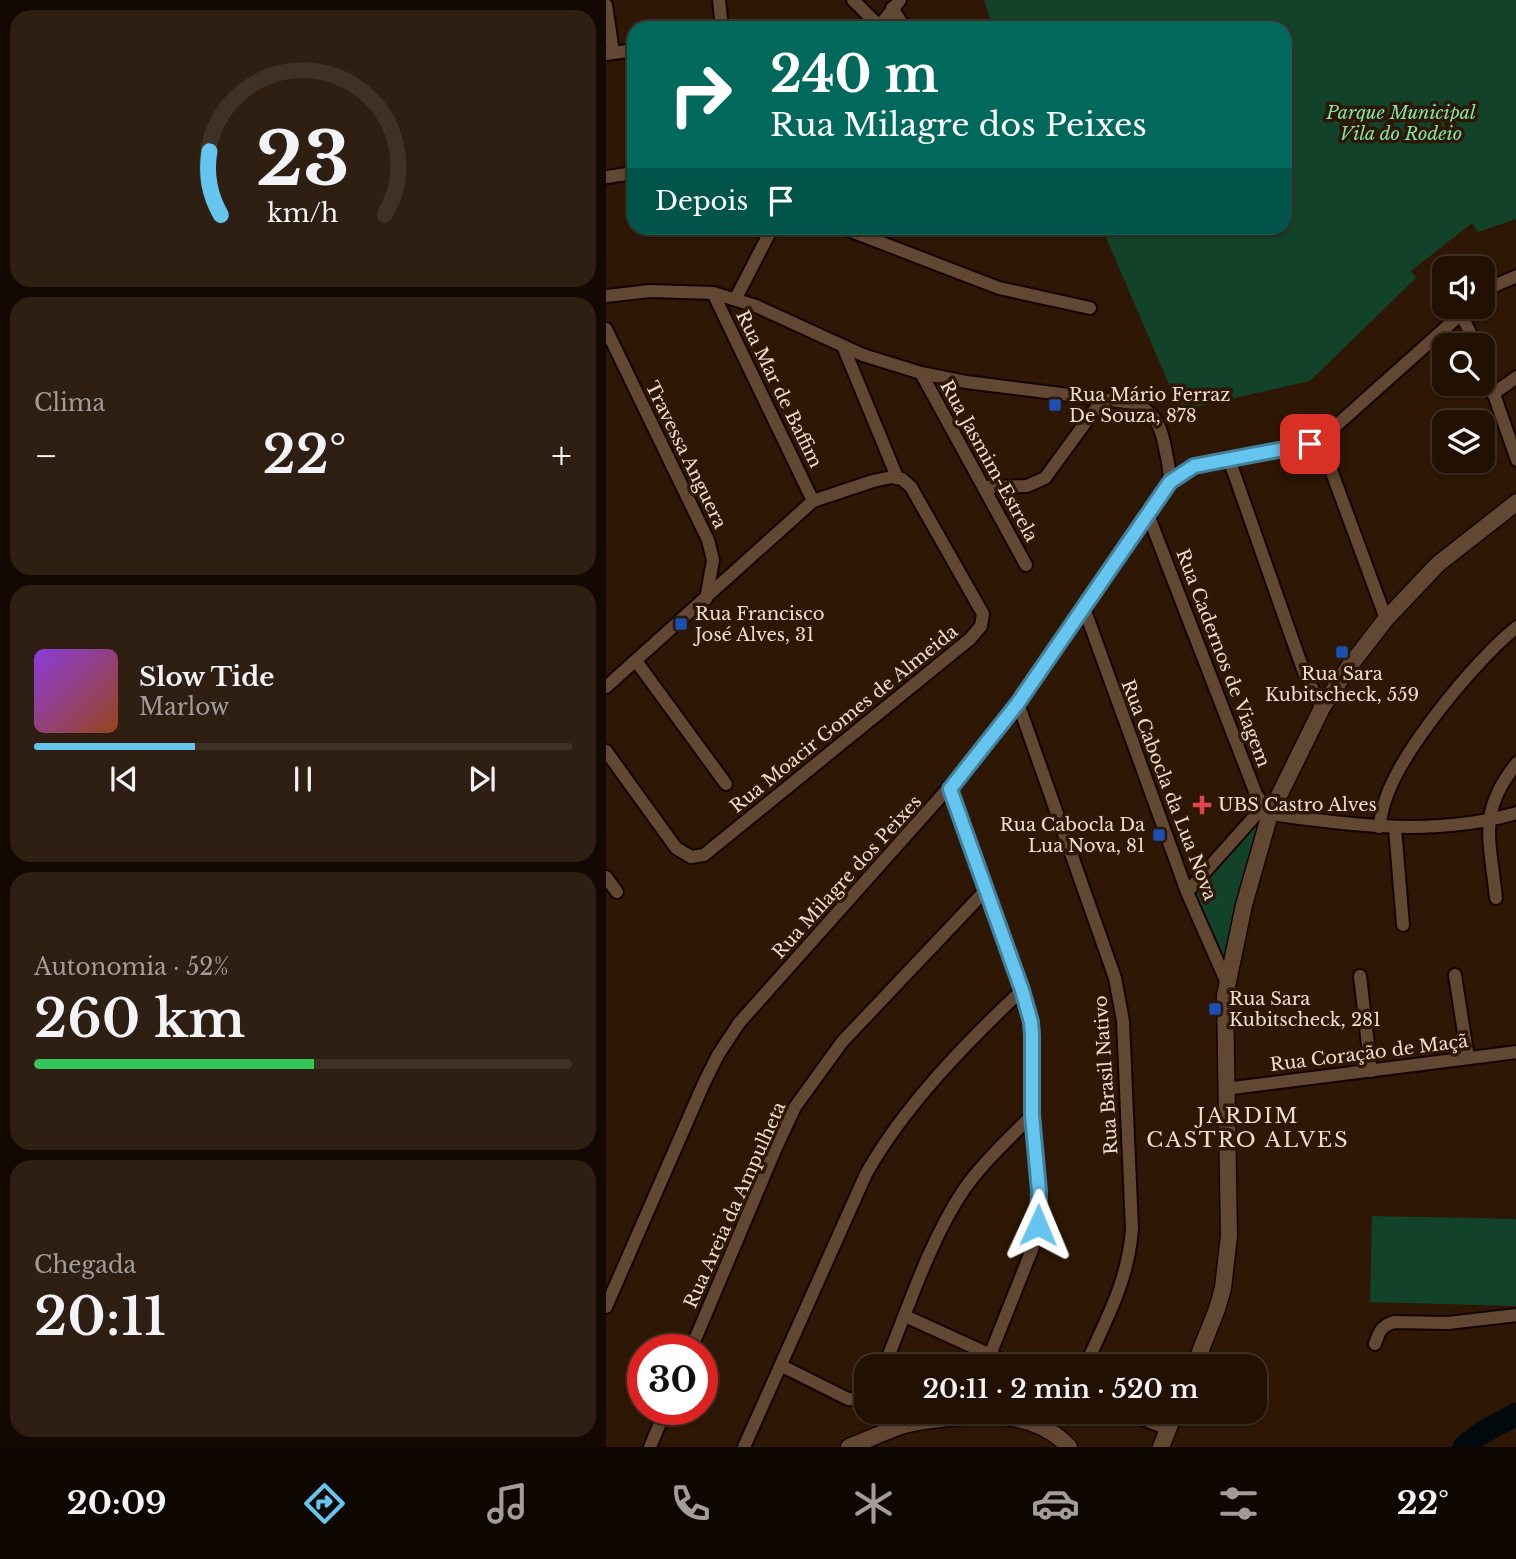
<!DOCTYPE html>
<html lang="pt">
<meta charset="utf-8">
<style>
body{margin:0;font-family:"Libre Baskerville",serif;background:#2e1f12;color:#f1f3f6;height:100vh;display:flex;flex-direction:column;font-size:26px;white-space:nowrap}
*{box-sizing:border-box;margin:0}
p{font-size:23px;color:#a29d9a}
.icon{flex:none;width:38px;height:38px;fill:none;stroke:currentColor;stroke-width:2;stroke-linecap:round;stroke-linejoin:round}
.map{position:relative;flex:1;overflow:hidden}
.details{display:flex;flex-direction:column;gap:10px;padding:10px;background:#130902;width:606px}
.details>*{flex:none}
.banner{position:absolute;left:21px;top:21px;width:665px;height:214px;border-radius:21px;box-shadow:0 2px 5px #0004,0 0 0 2px #3f3125;background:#00695c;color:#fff;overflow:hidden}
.buttons{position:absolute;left:826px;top:256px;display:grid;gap:14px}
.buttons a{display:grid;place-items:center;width:63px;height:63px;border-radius:14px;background:#221103;box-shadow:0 2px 5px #0004,0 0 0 2px #3f3125;font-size:35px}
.speed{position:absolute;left:21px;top:1334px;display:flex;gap:14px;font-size:35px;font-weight:700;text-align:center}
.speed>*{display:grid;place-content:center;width:91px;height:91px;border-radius:50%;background:#221103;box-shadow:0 2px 5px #0004,0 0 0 2px #3f3125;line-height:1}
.speed .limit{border:10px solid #d22;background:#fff;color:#111}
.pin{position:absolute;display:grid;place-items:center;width:60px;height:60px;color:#fff;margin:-30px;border-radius:14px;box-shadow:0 4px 10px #0006}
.me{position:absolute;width:77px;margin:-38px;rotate:1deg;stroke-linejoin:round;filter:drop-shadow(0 0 5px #0008)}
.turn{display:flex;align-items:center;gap:24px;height:147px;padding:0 28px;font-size:32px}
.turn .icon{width:91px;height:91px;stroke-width:2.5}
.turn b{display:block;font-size:49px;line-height:60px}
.then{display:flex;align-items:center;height:66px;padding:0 28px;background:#0003;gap:14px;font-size:26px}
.big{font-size:52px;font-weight:600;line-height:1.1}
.details .tile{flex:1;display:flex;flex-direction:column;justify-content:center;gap:10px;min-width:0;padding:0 24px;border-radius:21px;background:#2e1f12}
.details .dial{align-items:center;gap:0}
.dial svg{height:182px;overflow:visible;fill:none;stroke:#3f3125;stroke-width:7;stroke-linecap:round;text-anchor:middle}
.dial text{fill:#f1f3f6;stroke:none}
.song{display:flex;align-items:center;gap:21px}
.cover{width:84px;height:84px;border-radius:10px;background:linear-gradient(135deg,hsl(270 70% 55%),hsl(20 70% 35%))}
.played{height:7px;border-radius:4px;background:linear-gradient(90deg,#65c5ee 30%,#3f3125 30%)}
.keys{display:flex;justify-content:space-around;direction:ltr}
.heat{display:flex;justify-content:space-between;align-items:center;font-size:38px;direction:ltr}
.charge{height:10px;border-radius:5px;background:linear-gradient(90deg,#34c759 52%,#3f3125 0)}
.trip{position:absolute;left:248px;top:1354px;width:413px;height:70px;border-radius:21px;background:#221103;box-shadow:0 2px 5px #0004,0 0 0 2px #3f3125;font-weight:600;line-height:70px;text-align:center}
.tabs{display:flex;height:112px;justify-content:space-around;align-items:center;background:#0e0701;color:#a29d9a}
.tabs .icon{width:49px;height:49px}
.tabs .current{color:#65c5ee}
.tabs b{font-size:32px;color:#f1f3f6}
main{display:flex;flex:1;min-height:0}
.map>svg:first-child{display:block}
</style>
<main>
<section class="details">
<div class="tile dial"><svg viewBox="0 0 100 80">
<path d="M14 69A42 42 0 1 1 86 69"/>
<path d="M14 69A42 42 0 0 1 9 41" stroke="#65c5ee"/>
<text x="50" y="56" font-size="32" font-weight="700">23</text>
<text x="50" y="72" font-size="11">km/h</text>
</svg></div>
<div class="tile"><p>Clima</p>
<div class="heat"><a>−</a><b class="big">22°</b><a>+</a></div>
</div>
<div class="tile">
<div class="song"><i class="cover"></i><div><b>Slow Tide</b><p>Marlow</p></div></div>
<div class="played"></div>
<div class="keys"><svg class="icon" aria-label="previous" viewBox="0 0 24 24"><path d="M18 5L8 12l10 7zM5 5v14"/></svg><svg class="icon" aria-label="pause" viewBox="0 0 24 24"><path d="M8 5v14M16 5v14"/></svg><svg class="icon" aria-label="next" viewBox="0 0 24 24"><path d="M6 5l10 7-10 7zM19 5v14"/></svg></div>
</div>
<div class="tile"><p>Autonomia · 52%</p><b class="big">260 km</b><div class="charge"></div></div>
<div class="tile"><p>Chegada</p><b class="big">20:11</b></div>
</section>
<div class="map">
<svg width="911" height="1447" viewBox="0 0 911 1447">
<rect width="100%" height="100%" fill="#2e1704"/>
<!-- green -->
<g fill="#12432a">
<path d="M378,0H910V219L872,232L866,223L805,271L810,278L704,381L585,408L571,403L496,228H679V28H387Z"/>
<path d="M654,815L618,962L587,892Z"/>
<path d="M766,1216L910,1219V1306L764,1302Z"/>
</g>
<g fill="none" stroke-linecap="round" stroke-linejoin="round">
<!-- river -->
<path stroke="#020a0e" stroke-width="23" d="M858,1447L877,1432L911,1414"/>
<defs>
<g id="minor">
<path d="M113,0L116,28"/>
<path d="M247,0L273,26"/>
<path d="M0,5L7,52"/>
<path d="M286,8L299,28"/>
<path d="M272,28L294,0"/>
<path d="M0,54L28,50"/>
<path d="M0,177L28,173"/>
<path d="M237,228L393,288L484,308"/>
<path d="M107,293L207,501"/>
<path d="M877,295L890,285L911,276"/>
<path d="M0,296L44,291L107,293L150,306L257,355L315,373L360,382L527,403C551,412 556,429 560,453C562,462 564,472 564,482"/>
<path d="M130,298L166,228"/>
<path d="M855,314L870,345"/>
<path d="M0,329L102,540L107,560L100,599"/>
<path d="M237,346L291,477"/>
<path d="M877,363L911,460"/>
<path d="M315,373L420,565"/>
<path d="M887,394L911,377"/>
<path d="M714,440L780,619"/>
<path d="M623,459L683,630L698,672L716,708"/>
<path d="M378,487L421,486L439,478L496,400"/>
<path d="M541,512L650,794L664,814C748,825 827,837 911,813"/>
<path d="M478,608L581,892L621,983"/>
<path d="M30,661L120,784"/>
<path d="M0,687L207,501L267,481L286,477L296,479L305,487L377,614L375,626L364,639L98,855L85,857L70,848L0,751"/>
<path d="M412,703L509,978L517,1021L526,1229C522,1282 500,1319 479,1367"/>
<path d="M343,789L416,990L425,1022L426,1035V1115L433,1191L432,1225L427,1247L384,1355"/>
<path d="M773,827C775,819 776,809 779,801C794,752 870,659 911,627"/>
<path d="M789,828L797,925"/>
<path d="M0,877L11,892"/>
<path d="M581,892L657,807"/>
<path d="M890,898C884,840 871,812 911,763"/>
<path d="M849,975L862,1058"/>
<path d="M754,976L765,1071"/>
<path d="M619,1089L911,1052"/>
<path d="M0,1307L98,1083L112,1055L133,1023L378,748L412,703L564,482L588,466L714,440L864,306"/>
<path d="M299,1316L411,1367"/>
<path d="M769,1344C773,1332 775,1326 788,1322L842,1323L911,1315"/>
<path d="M85,1349L169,1150L189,1107L236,1042L379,891"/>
<path d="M176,1366L242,1399L253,1400L261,1396"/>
<path d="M278,1367C301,1311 324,1240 357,1191C376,1163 403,1139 426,1115"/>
<path d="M519,1412L562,1429"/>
<path d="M44,1447L60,1409"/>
<path d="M138,1447L260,1174C298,1106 360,1043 416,990"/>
</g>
<g id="tertiary">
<path d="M588,1367L611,1309L617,1288L623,1236L619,996L638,905L664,814L716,708L742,668L780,619L832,564L911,502"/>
<path d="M243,1447C261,1440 280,1431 298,1425C312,1421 327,1420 341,1418C384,1414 431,1412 463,1447"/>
<path d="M555,1447L569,1412"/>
</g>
</defs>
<!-- minor casing -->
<use href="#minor" stroke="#150300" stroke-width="16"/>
<!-- tertiary casing -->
<use href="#tertiary" stroke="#150300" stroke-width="19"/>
<!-- minor -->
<use href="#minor" stroke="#624733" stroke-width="12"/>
<!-- tertiary -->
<use href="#tertiary" stroke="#624733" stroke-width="16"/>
</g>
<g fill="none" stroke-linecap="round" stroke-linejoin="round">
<defs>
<path id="route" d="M432,1225L433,1191L426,1115V1035L425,1022L416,990L344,789L412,703L564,482L588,466L704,444"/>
</defs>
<!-- route casing -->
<use href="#route" stroke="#42809b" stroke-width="18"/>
<!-- route -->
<use href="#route" stroke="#65c5ee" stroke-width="12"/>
</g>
<!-- markers -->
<g fill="#1a4fb4" stroke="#2e1704" stroke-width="2.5">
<rect x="442" y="398" width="14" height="14" rx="3.5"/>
<rect x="68" y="617" width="14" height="14" rx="3.5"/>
<rect x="729" y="645" width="14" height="14" rx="3.5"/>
<rect x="546" y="828" width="14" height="14" rx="3.5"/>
<rect x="602" y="1002" width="14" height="14" rx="3.5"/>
</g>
<path fill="#e0444e" stroke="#2e1704" stroke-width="2.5" d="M592.5 794.5h7v7h7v7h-7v7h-7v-7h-7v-7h7z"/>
<g text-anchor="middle" stroke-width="7" stroke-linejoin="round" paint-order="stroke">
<!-- park labels -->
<g font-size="18" font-style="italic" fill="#7fe3aa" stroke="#2e1704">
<text x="795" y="119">Parque Municipal<tspan x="795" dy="21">Vila do Rodeio</tspan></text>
</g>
<!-- street labels -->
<g font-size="18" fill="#edddd1" stroke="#2e1704">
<text transform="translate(173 389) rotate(64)" y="6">Rua Mar de Baffim</text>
<text transform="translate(80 455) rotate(64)" y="6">Travessa Anguera</text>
<text transform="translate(383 461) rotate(61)" y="6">Rua Jasmim-Estrela</text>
<text transform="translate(617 658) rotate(69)" y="6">Rua Cadernos de Viagem</text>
<text transform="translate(238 719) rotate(-39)" y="6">Rua Moacir Gomes de Almeida</text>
<text transform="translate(563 790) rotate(69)" y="6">Rua Cabocla da Lua Nova</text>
<text transform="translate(241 877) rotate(-48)" y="6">Rua Milagre dos Peixes</text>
<text transform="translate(763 1053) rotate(-7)" y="6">Rua Coração de Maçã</text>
<text transform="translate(500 1075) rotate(-94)" y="6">Rua Brasil Nativo</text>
<text transform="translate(129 1205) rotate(-66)" y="6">Rua Areia da Ampulheta</text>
</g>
<!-- poi labels -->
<g font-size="18" fill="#edddd1" stroke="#2e1704" text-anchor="start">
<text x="463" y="401">Rua Mário Ferraz<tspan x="463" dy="21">De Souza, 878</tspan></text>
<text x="89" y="620">Rua Francisco<tspan x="89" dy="21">José Alves, 31</tspan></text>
<text x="736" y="680" text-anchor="middle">Rua Sara<tspan x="736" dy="21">Kubitscheck, 559</tspan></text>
<text x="612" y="811">UBS Castro Alves</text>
<text x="539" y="831" text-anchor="end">Rua Cabocla Da<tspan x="539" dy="21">Lua Nova, 81</tspan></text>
<text x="623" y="1005">Rua Sara<tspan x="623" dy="21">Kubitscheck, 281</tspan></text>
</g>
<!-- quarter labels -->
<g font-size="21" letter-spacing="2" fill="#edddd1" stroke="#2e1704">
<text x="642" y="1123">JARDIM<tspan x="642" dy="24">CASTRO ALVES</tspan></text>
</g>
</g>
</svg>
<div class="buttons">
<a><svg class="icon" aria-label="sound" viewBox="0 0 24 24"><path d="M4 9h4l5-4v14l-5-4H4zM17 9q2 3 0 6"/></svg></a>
<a><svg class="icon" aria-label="search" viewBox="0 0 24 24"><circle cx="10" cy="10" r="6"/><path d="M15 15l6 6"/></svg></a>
<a><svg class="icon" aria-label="layers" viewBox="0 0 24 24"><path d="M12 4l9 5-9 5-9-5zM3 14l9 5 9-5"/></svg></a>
</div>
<div class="speed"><div class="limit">30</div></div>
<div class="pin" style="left:704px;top:444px;background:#d93025"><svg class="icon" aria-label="arrive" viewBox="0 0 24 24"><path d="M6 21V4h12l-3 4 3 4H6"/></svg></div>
<svg class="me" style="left:432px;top:1225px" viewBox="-20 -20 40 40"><path d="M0-17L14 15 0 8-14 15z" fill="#65c5ee" stroke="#fff" stroke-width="4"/></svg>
<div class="trip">20:11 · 2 min · 520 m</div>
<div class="banner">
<div class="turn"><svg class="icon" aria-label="right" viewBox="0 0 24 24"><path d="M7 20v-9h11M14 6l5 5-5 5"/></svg><div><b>240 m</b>Rua Milagre dos Peixes</div></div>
<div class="then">Depois<svg class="icon" aria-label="arrive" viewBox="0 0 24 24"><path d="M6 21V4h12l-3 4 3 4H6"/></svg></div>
</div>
</div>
</main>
<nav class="tabs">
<b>20:09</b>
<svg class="icon current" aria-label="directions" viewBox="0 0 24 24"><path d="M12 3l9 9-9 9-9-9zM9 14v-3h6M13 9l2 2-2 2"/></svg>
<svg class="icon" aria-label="music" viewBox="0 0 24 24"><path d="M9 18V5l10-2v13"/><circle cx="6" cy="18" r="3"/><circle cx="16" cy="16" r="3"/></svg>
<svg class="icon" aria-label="phone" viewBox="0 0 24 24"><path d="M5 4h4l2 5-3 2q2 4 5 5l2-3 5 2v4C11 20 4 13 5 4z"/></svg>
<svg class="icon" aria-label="climate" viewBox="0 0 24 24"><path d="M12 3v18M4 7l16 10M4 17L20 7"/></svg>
<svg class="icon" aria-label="car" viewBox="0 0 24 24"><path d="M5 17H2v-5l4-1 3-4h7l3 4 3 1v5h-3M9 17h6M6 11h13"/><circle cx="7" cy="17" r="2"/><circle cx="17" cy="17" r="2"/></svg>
<svg class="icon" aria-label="filters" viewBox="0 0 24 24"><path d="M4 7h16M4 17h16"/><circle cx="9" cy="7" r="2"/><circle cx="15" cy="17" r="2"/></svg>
<b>22°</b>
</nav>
